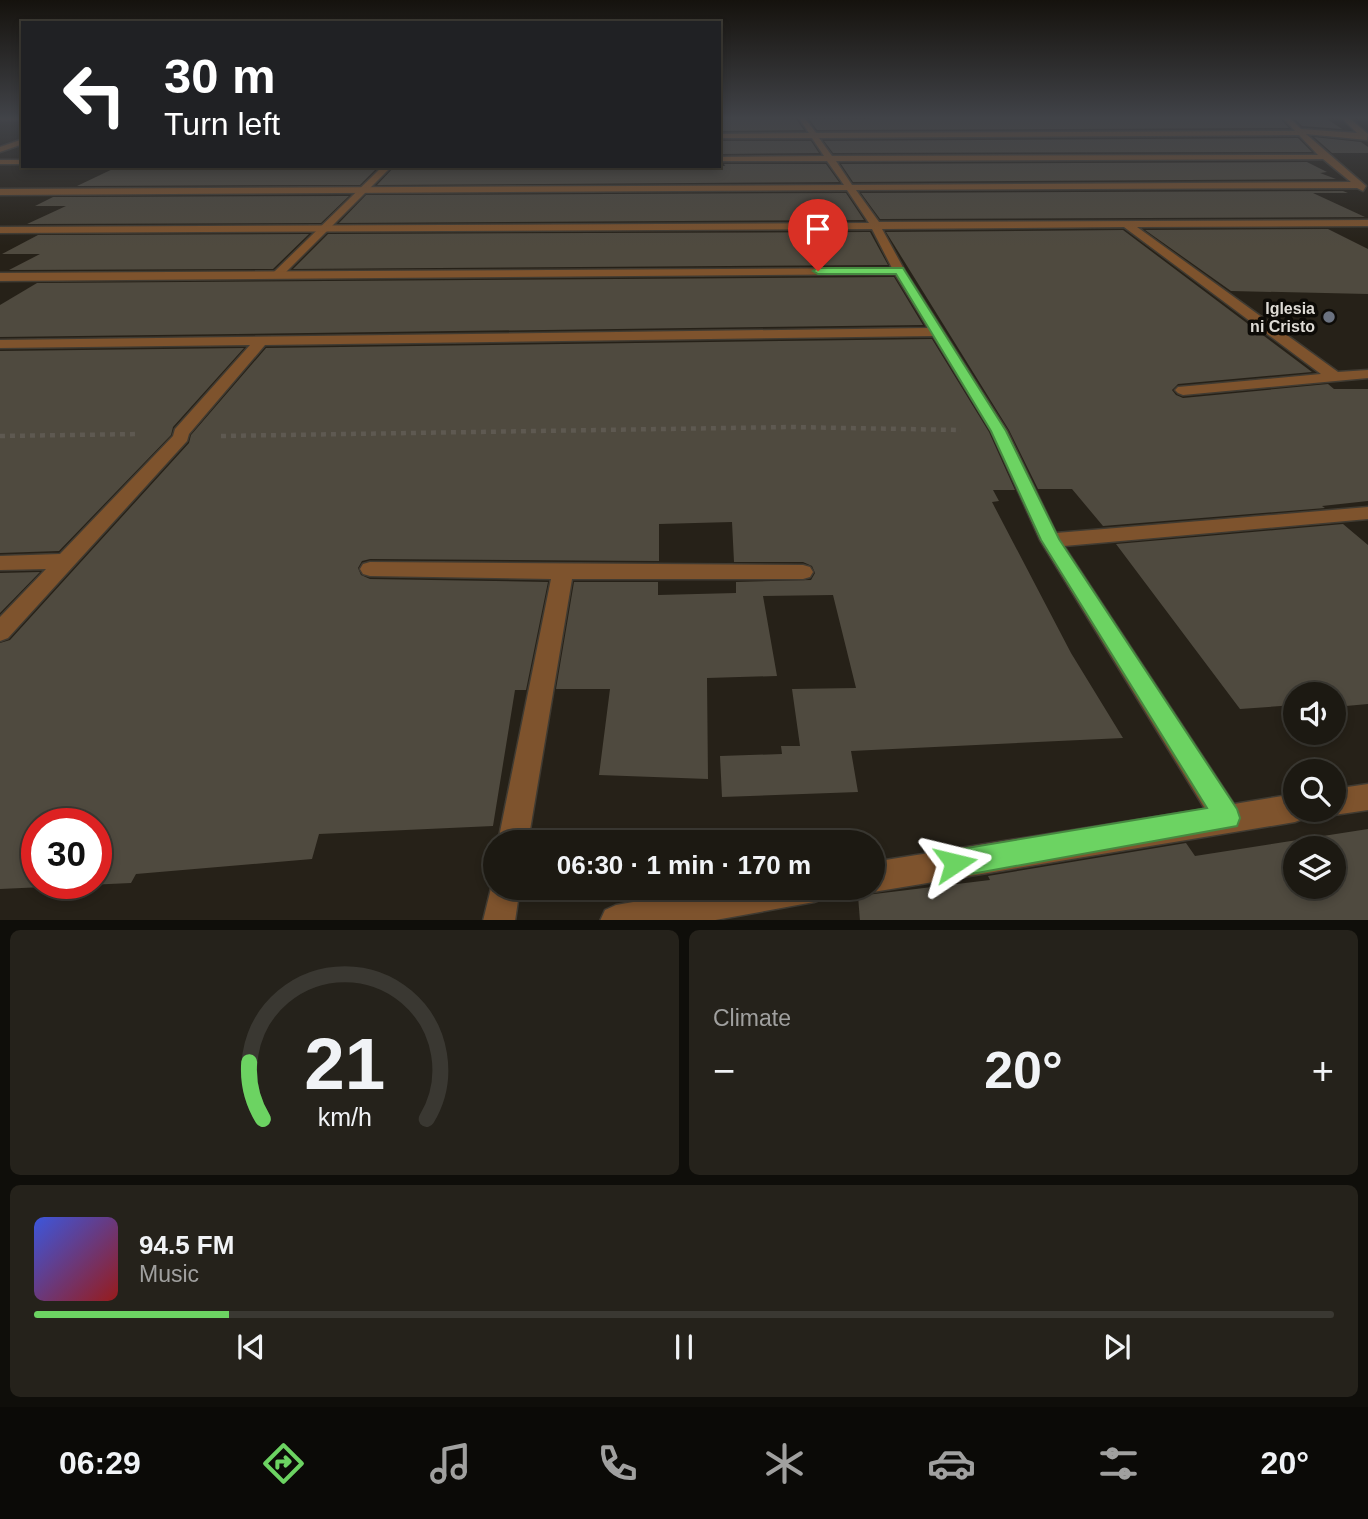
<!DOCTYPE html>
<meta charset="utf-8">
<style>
body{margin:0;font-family:Helvetica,sans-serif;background:#25221b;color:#f1f3f6;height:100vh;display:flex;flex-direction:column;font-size:26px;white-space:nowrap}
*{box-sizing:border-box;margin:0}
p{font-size:23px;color:#a0a09f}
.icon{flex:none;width:38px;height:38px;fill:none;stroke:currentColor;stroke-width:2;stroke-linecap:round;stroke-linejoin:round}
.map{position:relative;height:920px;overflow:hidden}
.side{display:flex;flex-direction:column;gap:10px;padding:10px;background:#0f0e0a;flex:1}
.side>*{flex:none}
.banner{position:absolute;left:21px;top:21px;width:700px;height:147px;border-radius:0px;box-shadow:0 4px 10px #0003,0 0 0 2px #3a3832;background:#202124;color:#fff;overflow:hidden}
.buttons{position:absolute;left:1283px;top:682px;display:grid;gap:14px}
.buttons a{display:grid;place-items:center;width:63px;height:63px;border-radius:50%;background:#1c1912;box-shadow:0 4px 10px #0003,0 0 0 2px #3a3832;font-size:35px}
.speed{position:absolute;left:21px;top:808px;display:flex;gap:14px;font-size:35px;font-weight:700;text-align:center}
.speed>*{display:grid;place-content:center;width:91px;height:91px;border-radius:50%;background:#1c1912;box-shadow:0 4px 10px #0003,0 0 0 2px #3a3832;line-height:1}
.speed .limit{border:10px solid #d22;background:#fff;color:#111}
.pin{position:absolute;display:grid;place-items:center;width:60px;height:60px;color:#fff;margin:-72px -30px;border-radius:50% 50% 50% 0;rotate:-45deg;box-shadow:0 0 7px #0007}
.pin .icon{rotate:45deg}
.me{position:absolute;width:77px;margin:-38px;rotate:80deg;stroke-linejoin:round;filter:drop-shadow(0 0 5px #0008)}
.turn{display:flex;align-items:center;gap:24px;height:147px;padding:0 28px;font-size:32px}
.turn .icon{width:91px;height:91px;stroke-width:2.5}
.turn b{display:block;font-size:49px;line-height:60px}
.big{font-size:52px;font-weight:800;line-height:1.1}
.side .card{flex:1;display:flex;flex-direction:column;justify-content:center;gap:10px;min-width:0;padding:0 24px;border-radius:10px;background:#25221b}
.side .dial{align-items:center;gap:0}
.dial svg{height:182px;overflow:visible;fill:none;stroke:#3a3832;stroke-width:7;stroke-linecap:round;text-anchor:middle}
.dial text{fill:#f1f3f6;stroke:none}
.song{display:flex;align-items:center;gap:21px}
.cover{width:84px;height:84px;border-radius:10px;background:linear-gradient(135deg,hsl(230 70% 55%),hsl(0 70% 35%))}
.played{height:7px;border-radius:4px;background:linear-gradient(90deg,#6cd362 15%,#3a3832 15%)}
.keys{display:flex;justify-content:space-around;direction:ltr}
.heat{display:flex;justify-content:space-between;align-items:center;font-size:38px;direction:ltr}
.side .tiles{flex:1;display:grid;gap:10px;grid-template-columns:1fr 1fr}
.card:last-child{grid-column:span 2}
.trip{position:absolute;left:483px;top:830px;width:402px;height:70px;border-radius:35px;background:#1c1912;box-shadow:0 4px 10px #0003,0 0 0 2px #3a3832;font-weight:800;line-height:70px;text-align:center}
.menu{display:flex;height:112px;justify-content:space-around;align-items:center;background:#0b0a07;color:#a0a09f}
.menu .icon{width:49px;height:49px}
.menu .current{color:#6cd362}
.menu b{font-size:32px;color:#f1f3f6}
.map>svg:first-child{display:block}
</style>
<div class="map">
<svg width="1368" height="921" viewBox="0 0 1368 921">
<rect width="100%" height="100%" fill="#262118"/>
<!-- building -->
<g fill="#4f4a3f" fill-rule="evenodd">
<path d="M870,117H1279L1289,128L817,130L809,119H872Z"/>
<path d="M1293,117H1324L1342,129L1302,126Z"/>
<path d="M719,118L796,119L804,130L719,131Z"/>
<path d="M1314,137L1361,142L1368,147V153H1332Z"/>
<path d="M1298,138L1312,152L833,153L824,141Z"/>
<path d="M720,141H811L819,153L722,154Z"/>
<path d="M1307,162L1327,172L1320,173L1336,179L853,182L841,164Z"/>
<path d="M724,164H826L839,182L377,185L395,166H725Z"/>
<path d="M119,166H379L360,185L77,186Z"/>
<path d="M1343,191L1348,193H1313L1365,217L880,219L861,193Z"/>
<path d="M846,193L864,220L339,223L366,195Z"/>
<path d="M349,196L321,223L27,224L66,206H35L53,197Z"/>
<path d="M1328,229L1368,249V294L1231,291L1145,230Z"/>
<path d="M1123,230L1312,372L1178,384L1172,390L1176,395L1183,398L1328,384L1334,389H1368V501L1322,506L1325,508L1103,526L1072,489H1038L1009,430L886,232Z"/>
<path d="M870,232L888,265L293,269L328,234Z"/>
<path d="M309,234L273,269L9,270L40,254H2L38,235Z"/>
<path d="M894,277L923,325L0,337V305L37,283Z"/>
<path d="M932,339L989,432L1015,490H993L999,501L992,502L1071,653L1123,738L851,751L858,792L722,797L720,756L782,754L781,746H800L792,689L856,688L833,595L763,596L777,676L707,678L708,779L599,775L610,689H556L574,582H658V595L736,593V582L811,580L815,573L812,566L803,562H734L732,522L659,524V561L370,559L362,561L358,568L361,575L370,579L548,582L526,690H515L493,826L319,834L312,859L136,874L131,883L0,889V643L10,640L189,443L191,435L266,348ZM37,824H96V884H37Z"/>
<path d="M244,348L173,427L171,435L59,551L0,553V351Z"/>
<path d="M1343,524L1368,545V704L1335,707L1334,695H1295V705L1240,709L1116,544Z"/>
<path d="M40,572L0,613V573Z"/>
<path d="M1368,829V921H860L858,896L990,880L988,876L1186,843L1195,856ZM1295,849H1334V887H1295Z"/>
</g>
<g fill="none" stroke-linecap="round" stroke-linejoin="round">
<defs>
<path id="lane" d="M383,166H392L282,276H274V272Z"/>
<g id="street">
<rect x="0" y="117" width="23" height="3"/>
<path d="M798,117H804L816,133L1295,131L1282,117H1289L1301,129L1357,133L1341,117H1348L1368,134L1367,140L1306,134L1366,186L1363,191L1357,188L856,190L879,222L1368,220V226L1137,227L1338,372L1368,370V378L1183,395L1178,393L1175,390L1178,387L1321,374L1124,227L882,229L905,271L1007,431L1056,533L1368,507V519L1064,546L1234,804L1295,794V810H1308L1305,818L1295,822L873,892L862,888L873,887V862L1205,809L1040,540L991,431L933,336L265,345L189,434L187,441L8,638L0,641V617L46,569L0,570V556L60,554L173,436L175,429L250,345L0,348V340L928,328L895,274L0,281V273L892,268L872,229L0,233V227L869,223L847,190L0,195V189L844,185L827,161H719V157L824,156L812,138H719V134L809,133ZM1299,135L1318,155L832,156L819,138ZM1323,159L1351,182L852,185L836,161Z"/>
<path d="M23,139V144L0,152V147Z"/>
<rect x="0" y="160" width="23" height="4"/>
<path d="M370,562L803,565L810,567L813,572L810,577L803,579H572L528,842H498L551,579L370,576L363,574L360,569L363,564Z"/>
<path d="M1368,784V810L1334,815L1324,811L1334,810V789Z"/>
<path d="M494,876L495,887H520L515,921H483Z"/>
<path d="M721,887H829L825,898L814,902L710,921H600L605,910L616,905Z"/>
</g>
</defs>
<!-- lane casing -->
<use href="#lane" stroke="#403b32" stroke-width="3"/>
<!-- street casing -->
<use href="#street" stroke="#403b32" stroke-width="3"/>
<!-- path -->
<g stroke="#5e5951" stroke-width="4.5" stroke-dasharray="5 5" stroke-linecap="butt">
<path d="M0,436L139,434"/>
<path d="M221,436L790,427L961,430"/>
</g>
<!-- lane -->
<use href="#lane" fill="#7e532d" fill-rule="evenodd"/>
<!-- street -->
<use href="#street" fill="#7e532d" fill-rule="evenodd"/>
</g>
<!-- sky -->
<linearGradient id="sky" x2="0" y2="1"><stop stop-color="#15120d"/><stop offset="0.48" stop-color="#414348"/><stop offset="1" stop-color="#414348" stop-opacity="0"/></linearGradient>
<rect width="1368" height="246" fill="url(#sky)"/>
<!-- route -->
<path fill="#6cd362" stroke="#468940" stroke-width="2" d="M903,268L1006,431L1059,539L1237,809L1240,818L1237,826L955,877L945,873L941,863L945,854L955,850L1207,808L1041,540L991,431L896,274H818L813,271L818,268Z"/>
<!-- markers -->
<circle fill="#6b7280" stroke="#0d0b07" stroke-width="2.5" cx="1329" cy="317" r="7"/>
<g text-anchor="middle" stroke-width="7" stroke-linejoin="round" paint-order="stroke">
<!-- far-poi labels -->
<g font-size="16" font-weight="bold" fill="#dedbd5" stroke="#0d0b07" text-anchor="end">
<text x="1315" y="314">Iglesia<tspan x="1315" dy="18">ni Cristo</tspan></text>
</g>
</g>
</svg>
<div class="buttons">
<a><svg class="icon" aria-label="sound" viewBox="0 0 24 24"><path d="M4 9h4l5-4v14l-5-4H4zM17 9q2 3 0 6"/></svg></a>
<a><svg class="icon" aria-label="search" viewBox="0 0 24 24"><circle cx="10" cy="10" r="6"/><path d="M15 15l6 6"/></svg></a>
<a><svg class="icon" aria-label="layers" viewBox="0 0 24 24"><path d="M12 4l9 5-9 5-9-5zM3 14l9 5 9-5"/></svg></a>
</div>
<div class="speed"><div class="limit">30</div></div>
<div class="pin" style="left:818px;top:271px;background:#d93025"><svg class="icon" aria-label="arrive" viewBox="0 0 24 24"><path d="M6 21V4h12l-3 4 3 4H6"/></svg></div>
<svg class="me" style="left:955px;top:863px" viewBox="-20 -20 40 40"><path d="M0-17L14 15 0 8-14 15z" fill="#6cd362" stroke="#fff" stroke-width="4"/></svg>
<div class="trip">06:30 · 1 min · 170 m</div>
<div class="banner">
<div class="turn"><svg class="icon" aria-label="left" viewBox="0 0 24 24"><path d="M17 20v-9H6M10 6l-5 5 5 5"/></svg><div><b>30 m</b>Turn left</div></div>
</div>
</div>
<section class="side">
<div class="tiles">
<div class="card dial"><svg viewBox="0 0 100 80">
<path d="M14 69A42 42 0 1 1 86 69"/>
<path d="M14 69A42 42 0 0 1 8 44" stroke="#6cd362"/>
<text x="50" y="56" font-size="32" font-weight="700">21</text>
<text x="50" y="72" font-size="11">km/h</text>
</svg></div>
<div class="card"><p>Climate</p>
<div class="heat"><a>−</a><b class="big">20°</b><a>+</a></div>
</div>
<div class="card">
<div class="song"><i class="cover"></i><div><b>94.5 FM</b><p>Music</p></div></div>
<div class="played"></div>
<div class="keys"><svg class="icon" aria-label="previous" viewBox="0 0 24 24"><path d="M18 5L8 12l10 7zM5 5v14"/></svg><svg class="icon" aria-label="pause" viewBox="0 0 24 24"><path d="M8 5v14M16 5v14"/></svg><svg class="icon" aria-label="next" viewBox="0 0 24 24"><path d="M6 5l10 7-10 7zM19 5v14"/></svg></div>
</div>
</div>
</section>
<nav class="menu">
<b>06:29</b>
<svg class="icon current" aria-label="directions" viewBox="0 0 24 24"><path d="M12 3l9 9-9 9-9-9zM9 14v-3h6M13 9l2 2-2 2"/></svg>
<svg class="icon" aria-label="music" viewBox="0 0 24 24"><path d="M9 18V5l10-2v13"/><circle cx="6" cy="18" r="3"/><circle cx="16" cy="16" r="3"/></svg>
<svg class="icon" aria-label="phone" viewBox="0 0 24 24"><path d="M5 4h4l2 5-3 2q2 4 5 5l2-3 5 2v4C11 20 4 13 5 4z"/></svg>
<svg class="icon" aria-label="climate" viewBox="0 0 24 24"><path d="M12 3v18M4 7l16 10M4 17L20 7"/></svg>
<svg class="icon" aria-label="car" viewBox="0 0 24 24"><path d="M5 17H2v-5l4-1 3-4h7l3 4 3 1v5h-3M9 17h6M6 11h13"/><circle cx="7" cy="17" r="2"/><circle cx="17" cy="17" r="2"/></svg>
<svg class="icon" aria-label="filters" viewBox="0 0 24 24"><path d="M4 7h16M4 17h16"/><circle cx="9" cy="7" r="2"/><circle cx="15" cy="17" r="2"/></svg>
<b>20°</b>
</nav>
